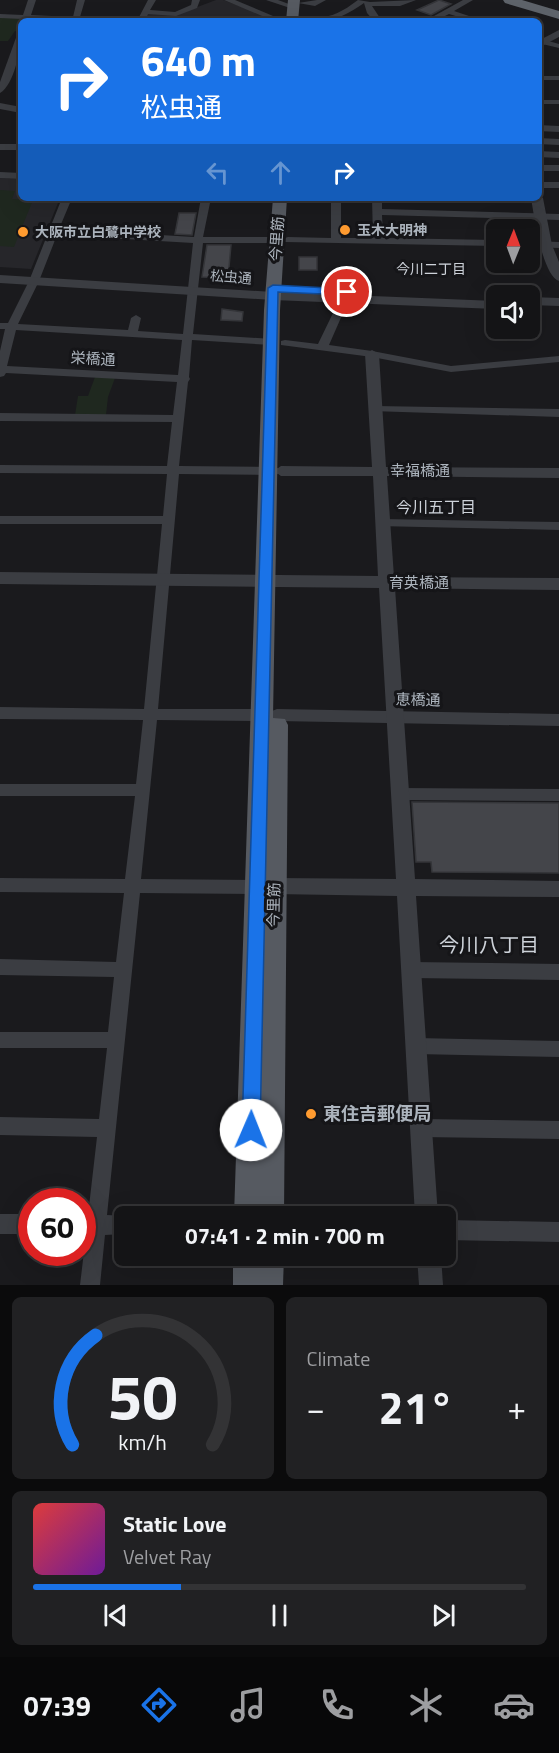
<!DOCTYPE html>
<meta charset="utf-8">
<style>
body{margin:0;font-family:"Titillium Web","Noto Sans JP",sans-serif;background:#212123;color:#f1f3f6;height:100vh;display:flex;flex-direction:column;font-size:22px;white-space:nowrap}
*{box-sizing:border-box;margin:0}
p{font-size:20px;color:#9d9ea1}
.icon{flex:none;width:33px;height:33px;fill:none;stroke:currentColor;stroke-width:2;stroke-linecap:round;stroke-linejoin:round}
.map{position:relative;height:1285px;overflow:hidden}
.details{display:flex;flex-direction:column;gap:12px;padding:12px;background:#0b0b0c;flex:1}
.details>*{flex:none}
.banner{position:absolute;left:18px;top:18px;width:524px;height:183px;border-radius:9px;box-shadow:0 6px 24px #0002,0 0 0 2px #333335;background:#1a73e8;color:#fff;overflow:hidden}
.needle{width:39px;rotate:1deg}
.controls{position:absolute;left:486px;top:219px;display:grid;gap:12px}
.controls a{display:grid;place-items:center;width:54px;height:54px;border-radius:9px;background:#141416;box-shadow:0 6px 24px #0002,0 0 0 2px #333335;font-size:30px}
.speed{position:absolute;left:18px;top:1188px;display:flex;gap:12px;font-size:30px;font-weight:700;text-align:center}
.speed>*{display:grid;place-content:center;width:78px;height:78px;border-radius:50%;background:#141416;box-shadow:0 6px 24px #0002,0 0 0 2px #333335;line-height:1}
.speed .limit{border:9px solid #d22;background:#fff;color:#111}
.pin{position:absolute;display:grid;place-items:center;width:51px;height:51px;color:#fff;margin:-26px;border:3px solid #fff;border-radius:50%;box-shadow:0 2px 6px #0007}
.me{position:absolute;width:66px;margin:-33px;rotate:1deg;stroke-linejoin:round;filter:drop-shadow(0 0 4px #0008)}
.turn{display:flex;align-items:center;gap:21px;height:126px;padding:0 24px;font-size:27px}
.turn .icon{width:78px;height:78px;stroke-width:2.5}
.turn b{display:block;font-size:42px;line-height:51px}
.lanes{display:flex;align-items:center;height:57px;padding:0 24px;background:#0003;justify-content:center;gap:30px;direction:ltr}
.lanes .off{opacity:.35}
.big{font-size:45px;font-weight:700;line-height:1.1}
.details .tile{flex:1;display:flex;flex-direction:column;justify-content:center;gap:9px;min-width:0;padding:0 21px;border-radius:9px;background:#212123}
.details .dial{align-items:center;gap:0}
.dial svg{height:156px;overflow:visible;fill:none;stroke:#333335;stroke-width:7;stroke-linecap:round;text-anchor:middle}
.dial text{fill:#f1f3f6;stroke:none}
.song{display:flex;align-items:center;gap:18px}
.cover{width:72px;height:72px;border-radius:9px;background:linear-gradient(135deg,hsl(0 70% 55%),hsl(280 70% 35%))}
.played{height:6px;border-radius:3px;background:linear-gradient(90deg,#1a73e8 30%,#333335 30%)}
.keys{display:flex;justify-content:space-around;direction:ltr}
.heat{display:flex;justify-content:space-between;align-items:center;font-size:33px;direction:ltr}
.details .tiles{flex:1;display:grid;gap:12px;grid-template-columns:1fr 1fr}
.tile:last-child{grid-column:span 2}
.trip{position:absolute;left:114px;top:1206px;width:342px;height:60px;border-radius:9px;background:#141416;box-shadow:0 6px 24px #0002,0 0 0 2px #333335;font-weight:700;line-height:60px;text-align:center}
.tabs{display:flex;height:96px;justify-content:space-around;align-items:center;background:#080809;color:#9d9ea1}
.tabs .icon{width:42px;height:42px}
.tabs .on{color:#1a73e8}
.tabs b{font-size:27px;color:#f1f3f6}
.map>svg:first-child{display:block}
</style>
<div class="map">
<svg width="559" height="1285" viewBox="0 0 559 1285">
<rect width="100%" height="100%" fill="#1a1a1d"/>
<!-- built -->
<g fill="#26262a">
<path d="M216,0H223L270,17L261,21H144L147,14L150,13L176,15Z"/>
<path d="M0,178L21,179V198H60L31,269L0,267Z"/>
</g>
<!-- green -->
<g fill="#1f281f">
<path d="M0,17L23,19L19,31H15L8,41H0Z"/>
<path d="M0,190L15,191L12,199L33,200L14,247L0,246Z"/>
<path d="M95,377L115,378L108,397L106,415H75L78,396H88Z"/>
</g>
<!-- building -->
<g fill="#44454a" stroke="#343539" stroke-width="1.5">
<path d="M439,0L451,4L431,15L417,10Z"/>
<path d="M179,213H196L192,235L175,234Z"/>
<path d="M207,245H231L228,278L202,277Z"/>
<rect x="299" y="257" width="18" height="13"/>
<path d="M222,309L243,312L242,321L221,320Z"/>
<path d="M412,802L559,803V873L432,872L431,862H416Z"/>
</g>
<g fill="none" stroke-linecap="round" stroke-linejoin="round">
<!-- minor -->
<g fill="#3b3d42" fill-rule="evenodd">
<path d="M28,0H36L31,15L73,17L77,0H85L80,17L128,19L132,21H21L22,19L0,18V14L23,15Z"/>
<path d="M148,0H156L150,10L175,12L191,5L192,0H200L197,8L176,16L148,14L145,21H137Z"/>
<path d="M224,0H235L285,21H274Z"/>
<path d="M266,0H278L297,7L293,9Z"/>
<path d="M317,0H326L315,6L298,3Z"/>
<path d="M358,0L370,2L416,0L400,6H372L382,21H374L367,13L364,3C346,16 319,30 298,18L302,16C327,20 338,15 358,0Z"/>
<path d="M463,0H473L454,11L484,21H472L449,14L435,21H425Z"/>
<path d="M21,33C21,49 14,85 0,93V82L17,35Z"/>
<path d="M538,38L559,44V48L538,43Z"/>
<rect x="538" y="76" width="21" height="4"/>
<rect x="538" y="100" width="21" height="4"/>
<path d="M538,138L559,139V145L538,144Z"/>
<rect x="0" y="144" width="21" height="6"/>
<path d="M538,151L559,152V158L538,157Z"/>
<rect x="538" y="165" width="21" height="6"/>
<path d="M0,172L21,173V179L0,178Z"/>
<rect x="538" y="182" width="21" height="6"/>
<path d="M62,198H72L59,229L194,237L201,198H211L203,237H278L283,240L278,243H203L193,334L272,339L277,342L272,345L192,340L189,377L190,379L188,382L179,466L276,467L282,471L276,475L179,474L158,709H263L268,711L270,715L272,711L277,709L559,714V726L277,721L272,719L270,715L268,719L263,721L157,720L141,879L262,880L268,882L270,887L268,892L262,894L140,893L107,1215L127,1216H124V1234L105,1235L100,1285H80L86,1235H82V1215H88L97,1137L0,1135V1117L99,1119L107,1048H0V1032H108L114,977L0,975V959L116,962L124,893L0,892V878L125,879L135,796H0V784H136L143,720L0,719V707L144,709L162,524H0V516H163L167,474L0,473V465L167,466L172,422L0,421V413L173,415L177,382L6,373L4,376L0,377V351L5,329H0V323H8L29,281ZM57,235L193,243L183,334L138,331L141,318L136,315L131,318L128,330L18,324L39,281ZM16,330L182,340L178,375L7,366Z"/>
<path d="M331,198H341V238H373L372,198H382V209L559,214V220L382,215L383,238L496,240V246L285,242V238L288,237L331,238Z"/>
<path d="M530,241L559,242V248L530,247Z"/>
<path d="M348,296L353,299L343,313L329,345L372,351L451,366L559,356V362L451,372L372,357L281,345V341L285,340L318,344L333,313L344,297Z"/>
<path d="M375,406L559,409V417L371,411L369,409Z"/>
<path d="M382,519L559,522V530L378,526L376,523Z"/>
<path d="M400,788L559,789V801L400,800L395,798L393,794L395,790Z"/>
<path d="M411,962L559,964V980L411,978L405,975L403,970L405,965Z"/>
<path d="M416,1038L559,1041V1057L416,1054L410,1052L407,1046L410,1040Z"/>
<path d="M421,1119L559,1121V1139L421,1137L415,1134L412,1128L415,1122Z"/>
<rect x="0" y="1214" width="32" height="20"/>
<path d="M446,1220L559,1222V1242L446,1240Z"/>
</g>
<!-- tertiary -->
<g fill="#3b3d42" fill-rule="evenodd">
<path d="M559,30V37L538,48V41Z"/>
<path d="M0,103L21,107V113L0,109Z"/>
<path d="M538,125L559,126V132L538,131Z"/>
<path d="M538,195L543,198L552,245L559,262V281C542,275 534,215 531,198H538Z"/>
<path d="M0,275L273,292L496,301V309L273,300L0,283Z"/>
<path d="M530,297L559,298V306L530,305Z"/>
<path d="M372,350L379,354L386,467L559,468V478L387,476L394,577L559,578V590L395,588L415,879L559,881V897L416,896L438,1216H415L397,896L274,894L267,892L264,886L267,880L274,878L396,879L379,588L0,584V572L378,576L373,476H281L274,471L281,466L372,467L365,354Z"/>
<path d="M417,1256H441L443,1285H419Z"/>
</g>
<!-- primary -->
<g fill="#565a61" fill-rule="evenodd">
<path d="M288,0H300L298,21H286Z"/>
<path d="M273,198H287L280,310L273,718L285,719L288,725L284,1216H234L264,310Z"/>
<path d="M233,1256H284L283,1285H233Z"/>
</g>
<!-- trunk -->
<path fill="#5e636a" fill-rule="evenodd" d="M503,0H522L559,11V19L505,3Z"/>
</g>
<!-- route -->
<path fill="#1a73e8" stroke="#114b97" stroke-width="1.5" d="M273,285L347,289L352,292L347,295L278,292L260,1130L258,1137L251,1139L245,1137L242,1130L268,288Z"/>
<!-- markers -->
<g fill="#ff9b30" stroke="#151518" stroke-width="2">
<circle cx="345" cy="230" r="6"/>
<circle cx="23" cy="232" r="6"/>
<circle cx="311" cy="1114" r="6"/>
</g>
<g text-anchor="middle" stroke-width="6" stroke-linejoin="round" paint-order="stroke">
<!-- far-poi labels -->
<g font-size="14" font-weight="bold" fill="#acb4bd" stroke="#151518" text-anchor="start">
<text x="357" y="235">玉木大明神</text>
<text x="35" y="237">大阪市立白鷺中学校</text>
</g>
<!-- far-neighbourhood labels -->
<g font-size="14" fill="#cdd2d9" stroke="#151518">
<text x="431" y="274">今川二丁目</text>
</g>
<!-- far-street labels -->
<g font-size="14" fill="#acb4bd" stroke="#151518">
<text transform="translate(231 277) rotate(5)" y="5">松虫通</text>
</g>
<!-- street labels -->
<g font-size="15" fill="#acb4bd" stroke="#151518">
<text transform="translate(277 239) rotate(-86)" y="5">今里筋</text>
<text transform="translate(93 359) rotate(3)" y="5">栄橋通</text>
<text x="420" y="476">幸福橋通</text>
<text x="419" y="588">育英橋通</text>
<text transform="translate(418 700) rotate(1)" y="5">恵橋通</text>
<text transform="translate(274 905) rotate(-89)" y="5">今里筋</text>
</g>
<!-- neighbourhood labels -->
<g font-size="16" fill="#cdd2d9" stroke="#151518">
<text x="436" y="513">今川五丁目</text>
</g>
<!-- near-poi labels -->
<g font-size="18" font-weight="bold" fill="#acb4bd" stroke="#151518" text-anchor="start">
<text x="323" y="1120">東住吉郵便局</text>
</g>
<!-- near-neighbourhood labels -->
<g font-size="20" fill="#cdd2d9" stroke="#151518">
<text x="489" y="952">今川八丁目</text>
</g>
</g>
</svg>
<div class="controls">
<a><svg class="needle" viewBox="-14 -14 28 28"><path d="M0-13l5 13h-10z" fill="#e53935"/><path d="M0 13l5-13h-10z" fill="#9d9ea1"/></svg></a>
<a><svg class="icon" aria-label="sound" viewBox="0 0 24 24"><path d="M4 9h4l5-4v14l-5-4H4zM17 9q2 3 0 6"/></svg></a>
</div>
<div class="speed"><div class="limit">60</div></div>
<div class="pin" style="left:347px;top:292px;background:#d93025"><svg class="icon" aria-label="arrive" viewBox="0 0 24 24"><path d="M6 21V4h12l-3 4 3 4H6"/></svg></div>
<svg class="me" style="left:251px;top:1130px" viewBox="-20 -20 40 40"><circle r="19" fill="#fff"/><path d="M0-13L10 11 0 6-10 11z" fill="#1a73e8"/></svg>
<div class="trip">07:41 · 2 min · 700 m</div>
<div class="banner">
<div class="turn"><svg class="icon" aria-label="right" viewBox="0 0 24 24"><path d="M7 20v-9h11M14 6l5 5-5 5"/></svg><div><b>640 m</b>松虫通</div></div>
<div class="lanes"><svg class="icon off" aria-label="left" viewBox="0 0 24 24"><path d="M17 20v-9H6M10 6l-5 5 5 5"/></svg><svg class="icon off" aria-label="ahead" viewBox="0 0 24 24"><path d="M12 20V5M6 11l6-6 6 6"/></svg><svg class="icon" aria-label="right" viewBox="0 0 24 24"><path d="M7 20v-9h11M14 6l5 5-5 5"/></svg></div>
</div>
</div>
<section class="details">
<div class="tiles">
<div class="tile dial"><svg viewBox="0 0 100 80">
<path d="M14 69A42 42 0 1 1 86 69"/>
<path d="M14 69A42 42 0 0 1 26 13" stroke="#1a73e8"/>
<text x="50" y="56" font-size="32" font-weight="700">50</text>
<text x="50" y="72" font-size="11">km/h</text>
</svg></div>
<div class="tile"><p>Climate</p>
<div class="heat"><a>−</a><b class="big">21°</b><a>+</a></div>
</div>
<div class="tile">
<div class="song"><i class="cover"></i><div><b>Static Love</b><p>Velvet Ray</p></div></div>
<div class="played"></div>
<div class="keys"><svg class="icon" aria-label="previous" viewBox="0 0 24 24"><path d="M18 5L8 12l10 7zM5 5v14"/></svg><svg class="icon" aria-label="pause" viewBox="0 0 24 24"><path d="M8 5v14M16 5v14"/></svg><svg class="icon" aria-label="next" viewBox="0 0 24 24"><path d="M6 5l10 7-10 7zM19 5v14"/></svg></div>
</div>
</div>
</section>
<nav class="tabs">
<b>07:39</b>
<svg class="icon on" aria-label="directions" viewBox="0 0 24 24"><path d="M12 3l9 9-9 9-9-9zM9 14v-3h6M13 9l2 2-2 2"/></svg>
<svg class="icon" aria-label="music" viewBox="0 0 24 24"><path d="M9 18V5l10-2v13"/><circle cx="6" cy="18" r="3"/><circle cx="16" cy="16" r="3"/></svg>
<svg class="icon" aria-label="phone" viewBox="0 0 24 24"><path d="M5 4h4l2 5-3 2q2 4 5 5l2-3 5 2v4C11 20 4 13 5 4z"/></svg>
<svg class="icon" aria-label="climate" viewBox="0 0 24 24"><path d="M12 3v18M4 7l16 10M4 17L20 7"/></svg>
<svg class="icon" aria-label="car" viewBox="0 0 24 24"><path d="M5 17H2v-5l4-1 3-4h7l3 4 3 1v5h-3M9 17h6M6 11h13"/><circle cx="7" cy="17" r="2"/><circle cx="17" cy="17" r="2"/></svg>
</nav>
